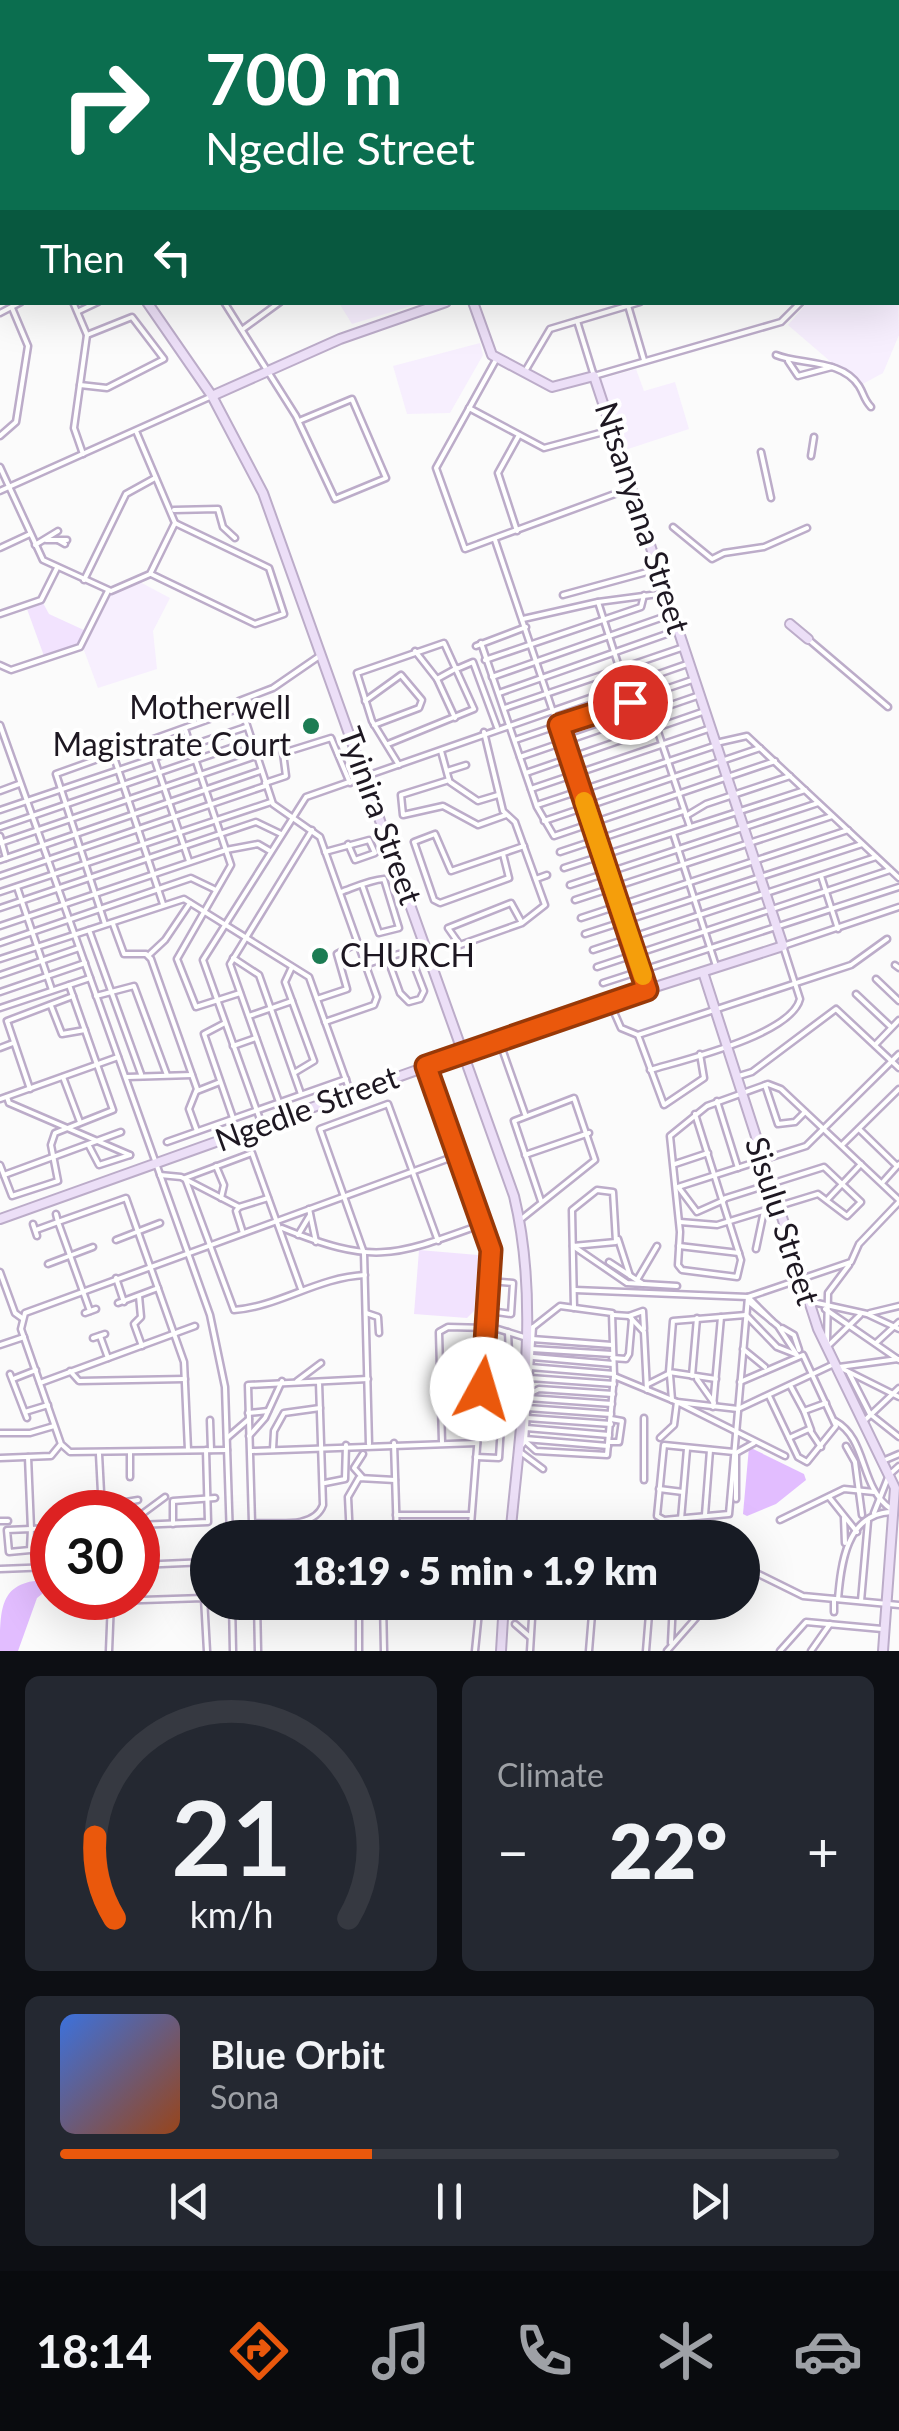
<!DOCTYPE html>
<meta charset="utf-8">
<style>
body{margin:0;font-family:Lato,sans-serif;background:#242831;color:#f1f3f6;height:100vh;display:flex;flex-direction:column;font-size:38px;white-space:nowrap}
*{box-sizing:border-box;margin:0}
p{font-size:32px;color:#9ea1a6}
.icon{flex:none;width:55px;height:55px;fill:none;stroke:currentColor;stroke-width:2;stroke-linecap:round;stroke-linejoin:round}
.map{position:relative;height:1651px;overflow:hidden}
.sheet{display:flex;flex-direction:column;gap:25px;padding:25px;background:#0d0f14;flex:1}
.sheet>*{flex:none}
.guide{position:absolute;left:0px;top:0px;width:900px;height:305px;box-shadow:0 10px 40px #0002;background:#0b6e4f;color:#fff;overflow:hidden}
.speed{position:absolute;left:30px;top:1490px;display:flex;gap:20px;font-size:50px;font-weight:700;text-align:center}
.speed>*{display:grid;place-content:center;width:130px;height:130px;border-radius:50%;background:#171b24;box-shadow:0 10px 40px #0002;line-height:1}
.speed .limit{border:15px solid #d22;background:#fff;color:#111}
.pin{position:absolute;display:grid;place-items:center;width:85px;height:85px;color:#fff;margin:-42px;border:5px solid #fff;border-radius:50%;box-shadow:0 2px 10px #0007}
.me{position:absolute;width:110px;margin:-55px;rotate:6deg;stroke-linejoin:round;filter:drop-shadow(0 0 8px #0008)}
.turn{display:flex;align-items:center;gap:35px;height:210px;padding:0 40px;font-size:45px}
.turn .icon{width:130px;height:130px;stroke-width:2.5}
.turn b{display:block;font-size:70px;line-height:85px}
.then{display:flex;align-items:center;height:95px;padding:0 40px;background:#0003;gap:20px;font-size:38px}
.big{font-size:75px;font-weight:800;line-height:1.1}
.sheet .card{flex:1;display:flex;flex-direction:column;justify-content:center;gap:15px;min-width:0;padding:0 35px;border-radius:15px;background:#242831}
.sheet .dial{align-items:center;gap:0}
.dial svg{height:260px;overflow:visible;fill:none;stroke:#363941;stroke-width:7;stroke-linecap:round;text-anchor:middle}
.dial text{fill:#f1f3f6;stroke:none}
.song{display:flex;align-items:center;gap:30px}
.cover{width:120px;height:120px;border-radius:15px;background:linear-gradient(135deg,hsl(220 70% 55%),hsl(20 70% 35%))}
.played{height:10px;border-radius:5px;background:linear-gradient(90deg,#ea580c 40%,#363941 40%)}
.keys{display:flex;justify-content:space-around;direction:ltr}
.heat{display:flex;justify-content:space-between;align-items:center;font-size:55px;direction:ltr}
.sheet .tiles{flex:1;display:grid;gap:25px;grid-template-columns:1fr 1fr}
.card:last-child{grid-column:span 2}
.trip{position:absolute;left:190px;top:1520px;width:570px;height:100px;border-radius:50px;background:#171b24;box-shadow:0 10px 40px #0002;font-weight:800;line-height:100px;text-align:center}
.tabs{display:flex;height:160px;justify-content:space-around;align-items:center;background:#090b0e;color:#9ea1a6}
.tabs .icon{width:70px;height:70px}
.tabs .on{color:#ea580c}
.tabs b{font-size:45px;color:#f1f3f6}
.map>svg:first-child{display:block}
</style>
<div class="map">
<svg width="899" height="1651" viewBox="0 0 899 1651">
<rect width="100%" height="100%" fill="#fbfbfb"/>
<!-- built -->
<g fill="#f7effe">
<path d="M898,291L899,335L883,373L859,386L788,325L807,303L898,302Z"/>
<path d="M339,303H421L352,324Z"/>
<path d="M480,343L483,355L450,413L407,414L393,366Z"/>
<path d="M636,369L644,391L675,382L689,429L622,451L598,380Z"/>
<path d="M138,581L170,598L153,631L157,669L98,688L82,645L108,591Z"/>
</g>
<!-- green -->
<g fill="#f2e3fe">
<path d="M43,603L49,614L86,631L79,644L44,656L27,609Z"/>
<path d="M419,1250L478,1255L474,1311L467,1318L414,1314Z"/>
</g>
<!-- water -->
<g fill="#e2bdff">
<path d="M749,1447L804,1474L806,1480L776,1504L747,1516L743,1514Z"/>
<path d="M52,1580V1586L37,1598L18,1651H0C0,1605 0,1579 52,1580Z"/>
</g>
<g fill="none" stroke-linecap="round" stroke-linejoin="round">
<defs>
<g id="street">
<path d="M31,0L34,2"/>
<path d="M192,0L194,2"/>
<path d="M300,0L302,2"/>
<path d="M491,0V2"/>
<path d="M832,0V2"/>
<path d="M888,0L889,2"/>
<path d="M3,2L6,0"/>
<path d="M41,2L44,0"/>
<path d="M153,2L156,0"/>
<path d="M230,2V0"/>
<path d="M268,2L271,0"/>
<path d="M520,2L528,0"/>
<path d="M584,2L592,0"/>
<path d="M665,2L666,0"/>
<path d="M0,41L2,39"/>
<path d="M0,70L2,71"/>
<path d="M898,134H899"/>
<path d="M0,143L2,146"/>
<path d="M0,204L2,202"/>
<path d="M73,302L87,335L74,428L83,454"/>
<path d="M224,302L296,416L335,499L386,478L352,399L299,421"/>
<path d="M627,302L644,360"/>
<path d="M79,311L98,302"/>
<path d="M0,313L21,302"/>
<path d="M577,321L594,376L781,322L801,302"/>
<path d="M243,329L280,302"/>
<path d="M776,355C800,365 842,359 859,386C864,394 864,400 871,407"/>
<path d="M497,358L436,468L465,549L631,488"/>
<path d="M788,361L798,376L832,367"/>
<path d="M524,373L550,329L640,302"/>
<path d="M80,385L107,388L164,359L132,317L87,335"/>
<path d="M469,408L544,448L611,430"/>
<path d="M0,436L16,422L28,346L12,308"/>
<path d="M761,452L771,498"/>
<path d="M811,456L814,437"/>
<path d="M0,467L43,560L111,591L150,574L175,523L136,431"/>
<path d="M0,491L212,396"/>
<path d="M174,510L218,509L223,527L235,538"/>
<path d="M673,527L712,559L724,553L764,547L807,528"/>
<path d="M517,531L498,473L519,435"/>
<path d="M46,540H67"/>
<path d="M58,540L65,544"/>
<path d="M495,540L647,990"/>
<path d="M35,545L58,531"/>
<path d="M0,548L30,534"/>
<path d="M151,574L255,624L284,614L269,568L175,523"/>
<path d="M84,580L126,494L155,478"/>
<path d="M563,595L658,569"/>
<path d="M598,602L630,701"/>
<path d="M0,614L41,600L57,568"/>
<path d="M523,619L598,602L666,593"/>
<path d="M808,639L888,707"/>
<path d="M481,643L537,807L554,836L775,761"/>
<path d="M476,646L526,627"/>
<path d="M415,651L437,679L455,718"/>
<path d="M318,657L273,688L239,701L273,804L320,837L377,997L374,1005L325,1022"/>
<path d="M485,660L641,607L644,595"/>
<path d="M0,665L11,670L80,647L108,591"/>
<path d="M459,668L473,662L497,727"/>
<path d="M492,677L672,614"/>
<path d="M437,679L457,668"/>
<path d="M499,693L678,630"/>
<path d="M646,696L690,827"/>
<path d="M365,701L401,675L422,700L419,708L374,725"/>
<path d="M505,708L684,647"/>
<path d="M0,725L210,1315L225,1387L230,1538"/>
<path d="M185,729L231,865L177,959L196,1007L240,993"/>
<path d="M484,732L503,811L515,822L545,905L522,923L460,945L448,928L511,903L522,923"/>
<path d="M515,740L695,679"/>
<path d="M716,743L747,736L899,878"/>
<path d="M388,744L474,709L444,643L357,673L372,721L399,765"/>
<path d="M441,751L449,780"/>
<path d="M113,754L163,904"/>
<path d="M520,757L700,695"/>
<path d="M154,758L189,861"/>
<path d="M447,771L466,765"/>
<path d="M526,773L705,711"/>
<path d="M449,780L401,795L403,815L443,806L478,825L506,815"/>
<path d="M450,782L478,801L498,795"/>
<path d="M265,783L286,776L283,753L331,738L350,783"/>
<path d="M531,789L711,728"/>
<path d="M0,791L19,784"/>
<path d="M537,805L717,745"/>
<path d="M0,810L246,727"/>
<path d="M686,816L706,804L790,776"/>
<path d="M544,821L760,748"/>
<path d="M0,827L251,741"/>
<path d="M673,833L716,966"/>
<path d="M0,836L6,858"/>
<path d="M0,843L256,756"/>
<path d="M325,852L369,840L375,853L355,860L348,844"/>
<path d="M560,852L683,811"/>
<path d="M503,854L509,878L440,903L434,900L414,842L435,834L451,871L524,846"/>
<path d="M0,860L260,771"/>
<path d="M564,868L805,790"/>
<path d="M0,876L265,786"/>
<path d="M821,876L838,929"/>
<path d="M536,879L547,875"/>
<path d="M570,885L818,803"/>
<path d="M17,887L52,990"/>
<path d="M0,892L271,802"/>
<path d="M341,892C355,887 370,880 384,879L399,928L379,933L362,885"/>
<path d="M575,900L832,816"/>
<path d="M0,908L256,822L281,834"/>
<path d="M581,918L848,830"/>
<path d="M105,924L56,774L240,708"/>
<path d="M113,924L124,954H146L151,959L197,1089L189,1109L197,1131"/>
<path d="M0,926L226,850L258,844L270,851"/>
<path d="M89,930L141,1074"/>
<path d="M585,934L862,844"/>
<path d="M0,943L191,878L216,890"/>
<path d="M593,950L876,857"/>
<path d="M150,954L165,940L190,903"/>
<path d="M233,958L259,975L301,1094"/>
<path d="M0,959L184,899L309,977L351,1094"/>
<path d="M365,965C379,960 394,954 409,952L424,991L420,999L409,1002L400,993L387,957"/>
<path d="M895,965L899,968"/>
<path d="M292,967L285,982L314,1061L294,1073"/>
<path d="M597,967L890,870"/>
<path d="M0,975L79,948"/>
<path d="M876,979L899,1001"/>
<path d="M603,983L899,887"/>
<path d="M0,992L85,963"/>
<path d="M856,994L891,1027"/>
<path d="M96,996L134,986L167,1075"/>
<path d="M317,999L347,989L337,954L355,944"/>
<path d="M610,1003L621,1028L638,1035"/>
<path d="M51,1006L62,1034L85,1030"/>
<path d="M0,1008L90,978"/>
<path d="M249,1016L292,1001"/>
<path d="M225,1023L204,1034L233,1118"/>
<path d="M500,1043L525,1114"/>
<path d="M875,1045L899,1020"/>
<path d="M233,1046L256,1038"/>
<path d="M0,1048L13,1043"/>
<path d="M700,1054L704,1078L664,1105L638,1035L851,965L887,939"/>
<path d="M426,1066L492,1253L470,1538"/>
<path d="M650,1070C683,1060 791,1035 800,999L783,946L899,907"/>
<path d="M739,1076L752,1072L836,1009L899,1068"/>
<path d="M63,1077L80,1122"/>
<path d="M127,1077L192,1075"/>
<path d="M765,1085L778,1124L795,1122L805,1112"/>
<path d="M30,1089L7,1021L73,996"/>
<path d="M197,1091L220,1082"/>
<path d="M7,1097L9,1103L130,1155"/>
<path d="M0,1099L118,1057"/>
<path d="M717,1101L738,1168"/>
<path d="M279,1102L230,964L312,830"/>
<path d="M695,1114L741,1260L737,1277L682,1270L678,1265L680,1232L670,1136L707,1106L768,1084L781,1089L899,1200"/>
<path d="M262,1125L203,960L306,797L690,663"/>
<path d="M859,1129L897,1166"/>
<path d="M167,1142L346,1079"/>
<path d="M842,1145L899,1089"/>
<path d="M89,1146L99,1165L130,1155"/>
<path d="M525,1155L589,1133"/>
<path d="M675,1164L708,1153"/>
<path d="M0,1165L12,1196L58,1181L51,1145L55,1133L113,1110L69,985"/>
<path d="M216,1166L224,1185L221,1198"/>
<path d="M4,1175L121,1132"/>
<path d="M160,1175L181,1177L239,1207L268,1198"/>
<path d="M882,1183L899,1164"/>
<path d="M678,1187L806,1146L899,1054"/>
<path d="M679,1188L697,1212L724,1200"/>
<path d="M828,1199L861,1164"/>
<path d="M239,1207L236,1211L243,1233"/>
<path d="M309,1209L316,1242"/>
<path d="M520,1220L595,1160L574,1098L514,1121L541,1201"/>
<path d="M680,1222L717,1225L818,1194L847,1216L861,1202L824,1167L723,1199"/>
<path d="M33,1224L37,1236"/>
<path d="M282,1228C374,1265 392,1257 483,1224"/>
<path d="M36,1230L58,1222L56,1214"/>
<path d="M298,1235L310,1215"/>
<path d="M618,1239L630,1276"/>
<path d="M116,1240L160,1223"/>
<path d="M573,1246L616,1242L613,1192L597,1190L572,1210L574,1308"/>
<path d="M573,1246L627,1283L677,1286"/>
<path d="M679,1246L739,1253"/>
<path d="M756,1249L764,1211"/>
<path d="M609,1262L643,1284"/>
<path d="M48,1264L93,1247"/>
<path d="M0,1272L15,1313L22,1318"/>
<path d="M116,1278L124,1302"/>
<path d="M637,1280L657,1246"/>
<path d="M301,1289L252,1153L185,1178L234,1310C278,1307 318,1277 365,1275"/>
<path d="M575,1290L748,1297L851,1262L859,1244L899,1202"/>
<path d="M139,1296L141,1317L134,1324L142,1346"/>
<path d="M748,1297L772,1321"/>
<path d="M808,1301L867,1314L899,1329"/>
<path d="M749,1302L778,1326L797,1355"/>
<path d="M118,1303L158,1288"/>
<path d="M825,1309L899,1360"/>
<path d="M90,1311L58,1222L126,1198L184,1362L188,1450"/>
<path d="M490,1311L511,1314L513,1283L490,1281"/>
<path d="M85,1313L96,1309"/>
<path d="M366,1313L378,1317L379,1333"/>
<path d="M870,1313L899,1306"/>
<path d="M614,1315L629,1316L644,1332L647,1390"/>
<path d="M746,1315L777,1347L795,1354"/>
<path d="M629,1316L643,1311L644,1329"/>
<path d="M488,1326L527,1338"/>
<path d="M782,1328L794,1335L799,1350"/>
<path d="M508,1332L509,1354"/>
<path d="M100,1336L108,1358"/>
<path d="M93,1338L105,1334"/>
<path d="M532,1339L612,1345"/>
<path d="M827,1342L828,1293L849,1265"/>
<path d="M876,1343L899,1322"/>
<path d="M0,1345L24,1337"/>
<path d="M828,1346L860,1315"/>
<path d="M532,1349L612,1354"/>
<path d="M743,1349L765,1367"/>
<path d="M533,1357L613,1364"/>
<path d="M612,1358L626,1359L629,1354L632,1319"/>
<path d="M530,1367L614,1374"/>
<path d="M839,1367L898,1359"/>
<path d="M841,1368L899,1397"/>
<path d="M70,1371L79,1381L185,1379"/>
<path d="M849,1373L870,1414L899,1437"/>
<path d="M10,1374L27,1418"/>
<path d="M670,1375L672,1400"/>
<path d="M614,1376L677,1402L738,1409L834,1364"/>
<path d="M692,1376L697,1318"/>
<path d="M530,1378L614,1384"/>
<path d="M13,1379L36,1370"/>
<path d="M697,1379L714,1403"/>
<path d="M716,1379L669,1372L673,1321L746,1315"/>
<path d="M297,1381L321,1363"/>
<path d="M319,1382L323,1505C314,1530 274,1522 252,1523L248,1385L368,1379"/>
<path d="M740,1382L803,1355L836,1426L807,1462L798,1457L769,1396"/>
<path d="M40,1383L195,1326"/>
<path d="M648,1384L670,1373"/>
<path d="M791,1387L804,1411L826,1403"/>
<path d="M529,1394L539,1389L613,1394"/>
<path d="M528,1398L612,1404"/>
<path d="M713,1407L721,1317"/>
<path d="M527,1408L611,1414"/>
<path d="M804,1411L811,1430"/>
<path d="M25,1412L48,1405"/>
<path d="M248,1413L268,1411"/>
<path d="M527,1418L611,1424"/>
<path d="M644,1418V1480"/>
<path d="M210,1420L211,1450"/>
<path d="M835,1421C868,1439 859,1487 891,1509"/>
<path d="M863,1422L899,1388"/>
<path d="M526,1428L609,1435"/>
<path d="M0,1433H30L54,1426"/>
<path d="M249,1436L265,1418L282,1381"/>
<path d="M227,1438L249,1419"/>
<path d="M660,1438L674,1425L677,1402L785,1456"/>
<path d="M789,1438L809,1429L821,1447"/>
<path d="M525,1439L608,1446"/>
<path d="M525,1441L533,1327"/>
<path d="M442,1442L439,1332L448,1327L487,1328"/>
<path d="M609,1442H619L622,1421L611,1419"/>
<path d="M394,1443L397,1538"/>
<path d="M369,1444L364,1253L320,1129L388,1104L438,1241"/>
<path d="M522,1445L525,1441L536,1451L607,1455L614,1376L612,1313L560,1306L527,1332"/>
<path d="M846,1446L855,1462L862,1515"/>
<path d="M273,1449L274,1431L284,1413L320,1408"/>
<path d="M227,1450L70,1452L61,1444L21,1329L25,1313L458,1155"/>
<path d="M252,1451L477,1443"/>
<path d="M519,1451L543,1469"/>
<path d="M734,1452L664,1445L657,1516L664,1520L729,1514L748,1297"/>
<path d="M99,1454L102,1512"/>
<path d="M28,1457L31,1529L52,1528"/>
<path d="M476,1457L499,1458L501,1425L479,1423"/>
<path d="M0,1458L51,1456L60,1445"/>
<path d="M885,1460L899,1454"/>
<path d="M130,1477V1453"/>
<path d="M362,1477L354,1468L363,1454"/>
<path d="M325,1483L345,1479L346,1445"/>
<path d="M659,1489L683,1492"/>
<path d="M829,1497L857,1532"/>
<path d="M736,1499V1453L754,1443"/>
<path d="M125,1512L126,1502L138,1500"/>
<path d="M874,1513L889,1475L899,1466"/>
<path d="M396,1515H471"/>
<path d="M705,1515L710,1450"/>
<path d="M138,1517L165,1497"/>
<path d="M844,1518L845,1543"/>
<path d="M681,1519L687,1449"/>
<path d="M780,1520L844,1489L874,1492"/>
<path d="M0,1521H8"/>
<path d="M173,1524V1501L215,1498"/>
<path d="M138,1525L208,1522L206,1450"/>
<path d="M31,1529L30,1550L9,1552L7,1530Z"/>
<path d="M350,1538L348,1497L359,1478L395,1480"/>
<path d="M138,1565L208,1562"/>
<path d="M742,1566L803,1596L899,1605"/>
<path d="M0,1569L52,1567"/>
<path d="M838,1599C841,1565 846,1513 892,1512"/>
<path d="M861,1601L868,1521"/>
<path d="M232,1602L233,1651"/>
<path d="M257,1602L258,1651"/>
<path d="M359,1602V1651"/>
<path d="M383,1602L384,1651"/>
<path d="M834,1612V1599"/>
<path d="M515,1624L530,1637"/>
<path d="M671,1643L673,1602"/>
<path d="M109,1651L111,1601L204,1598L207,1651"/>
<path d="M475,1651L480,1602"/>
<path d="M530,1651L533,1602"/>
<path d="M589,1651L593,1602"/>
<path d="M646,1651L650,1602"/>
<path d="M667,1651L696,1618L698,1602"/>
<path d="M780,1651L806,1622L882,1629"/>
<path d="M811,1651L830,1624"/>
</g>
<g id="secondary">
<path d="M611,0L612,2"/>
<path d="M0,116L2,120"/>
<path d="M0,225L2,224"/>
<path d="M147,302L212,396L263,493L514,1196C541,1307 520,1425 510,1538"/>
<path d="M212,396L340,339L446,302"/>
<path d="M790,624L808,639"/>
<path d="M703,972L818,1329L895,1488L883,1651"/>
<path d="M0,1219L599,1005L783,946L594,376L552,387L492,355L473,302"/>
<path d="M501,1651L504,1602"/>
</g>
</defs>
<!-- street casing -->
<use href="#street" stroke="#bcacc9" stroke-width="9"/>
<!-- secondary casing -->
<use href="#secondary" stroke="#bcacc9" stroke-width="12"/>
<!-- street -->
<use href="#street" stroke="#fff" stroke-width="4"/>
<!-- secondary -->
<use href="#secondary" stroke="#ecdff7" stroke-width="8"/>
</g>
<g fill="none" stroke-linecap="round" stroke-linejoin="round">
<defs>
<path id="route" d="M482,1389L491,1250L426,1066L647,990L559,725L630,702"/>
</defs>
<!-- route casing -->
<use href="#route" stroke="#983908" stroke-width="25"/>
<!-- route -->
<use href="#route" stroke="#ea580c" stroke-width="18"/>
<!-- slow -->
<path stroke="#f59e0b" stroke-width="18" d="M584,801L643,976"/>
</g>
<!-- markers -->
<g fill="#1c7c53" stroke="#fff" stroke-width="4">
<circle cx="311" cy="726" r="10"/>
<circle cx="320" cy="956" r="10"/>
</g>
<g text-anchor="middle" stroke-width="8" stroke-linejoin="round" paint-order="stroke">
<!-- street labels -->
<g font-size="32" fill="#1e1822" stroke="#fff">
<text transform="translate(642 518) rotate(72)" y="11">Ntsanyana Street</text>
<text transform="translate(380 816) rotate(70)" y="11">Tyinira Street</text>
<text transform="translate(307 1109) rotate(-20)" y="11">Ngedle Street</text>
<text transform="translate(782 1221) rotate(72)" y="11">Sisulu Street</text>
</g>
<!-- poi labels -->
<g font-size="32" fill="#1e1822" stroke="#fff" text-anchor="end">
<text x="291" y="719">Motherwell<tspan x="291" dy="37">Magistrate Court</tspan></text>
<text x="340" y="967" text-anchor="start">CHURCH</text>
</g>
</g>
</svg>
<div class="speed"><div class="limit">30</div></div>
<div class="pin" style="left:630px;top:702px;background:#d93025"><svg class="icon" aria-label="arrive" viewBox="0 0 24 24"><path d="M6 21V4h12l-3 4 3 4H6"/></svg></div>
<svg class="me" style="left:482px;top:1389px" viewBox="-20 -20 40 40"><circle r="19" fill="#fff"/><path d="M0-13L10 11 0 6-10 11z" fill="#ea580c"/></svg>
<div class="trip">18:19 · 5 min · 1.9 km</div>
<div class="guide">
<div class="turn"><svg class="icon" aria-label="right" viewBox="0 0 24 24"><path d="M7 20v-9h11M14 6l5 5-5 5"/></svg><div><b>700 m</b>Ngedle Street</div></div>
<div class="then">Then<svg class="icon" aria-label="left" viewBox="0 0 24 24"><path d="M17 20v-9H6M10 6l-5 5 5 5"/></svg></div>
</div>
</div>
<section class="sheet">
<div class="tiles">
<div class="card dial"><svg viewBox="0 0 100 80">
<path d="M14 69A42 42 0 1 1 86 69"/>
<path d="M14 69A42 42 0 0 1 8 44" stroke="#ea580c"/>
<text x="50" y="56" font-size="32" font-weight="700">21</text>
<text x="50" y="72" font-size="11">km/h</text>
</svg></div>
<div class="card"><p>Climate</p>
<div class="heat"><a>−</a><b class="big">22°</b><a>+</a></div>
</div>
<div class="card">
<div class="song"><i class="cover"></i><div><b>Blue Orbit</b><p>Sona</p></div></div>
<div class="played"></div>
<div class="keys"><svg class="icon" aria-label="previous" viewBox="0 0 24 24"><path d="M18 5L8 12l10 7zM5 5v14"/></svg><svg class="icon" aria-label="pause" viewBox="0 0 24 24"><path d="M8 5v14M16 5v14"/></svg><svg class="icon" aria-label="next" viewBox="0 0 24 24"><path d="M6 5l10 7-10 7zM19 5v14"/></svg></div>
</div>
</div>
</section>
<nav class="tabs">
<b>18:14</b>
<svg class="icon on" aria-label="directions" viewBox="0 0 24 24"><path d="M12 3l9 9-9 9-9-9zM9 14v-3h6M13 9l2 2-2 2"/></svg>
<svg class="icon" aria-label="music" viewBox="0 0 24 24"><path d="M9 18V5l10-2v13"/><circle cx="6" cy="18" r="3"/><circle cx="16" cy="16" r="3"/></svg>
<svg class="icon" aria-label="phone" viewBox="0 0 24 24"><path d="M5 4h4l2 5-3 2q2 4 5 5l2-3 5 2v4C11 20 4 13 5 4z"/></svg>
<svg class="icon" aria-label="climate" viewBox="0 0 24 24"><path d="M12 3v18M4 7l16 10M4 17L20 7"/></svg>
<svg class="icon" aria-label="car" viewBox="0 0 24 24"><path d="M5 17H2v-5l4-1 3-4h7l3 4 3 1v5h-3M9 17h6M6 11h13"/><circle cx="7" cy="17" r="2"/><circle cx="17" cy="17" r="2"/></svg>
</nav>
